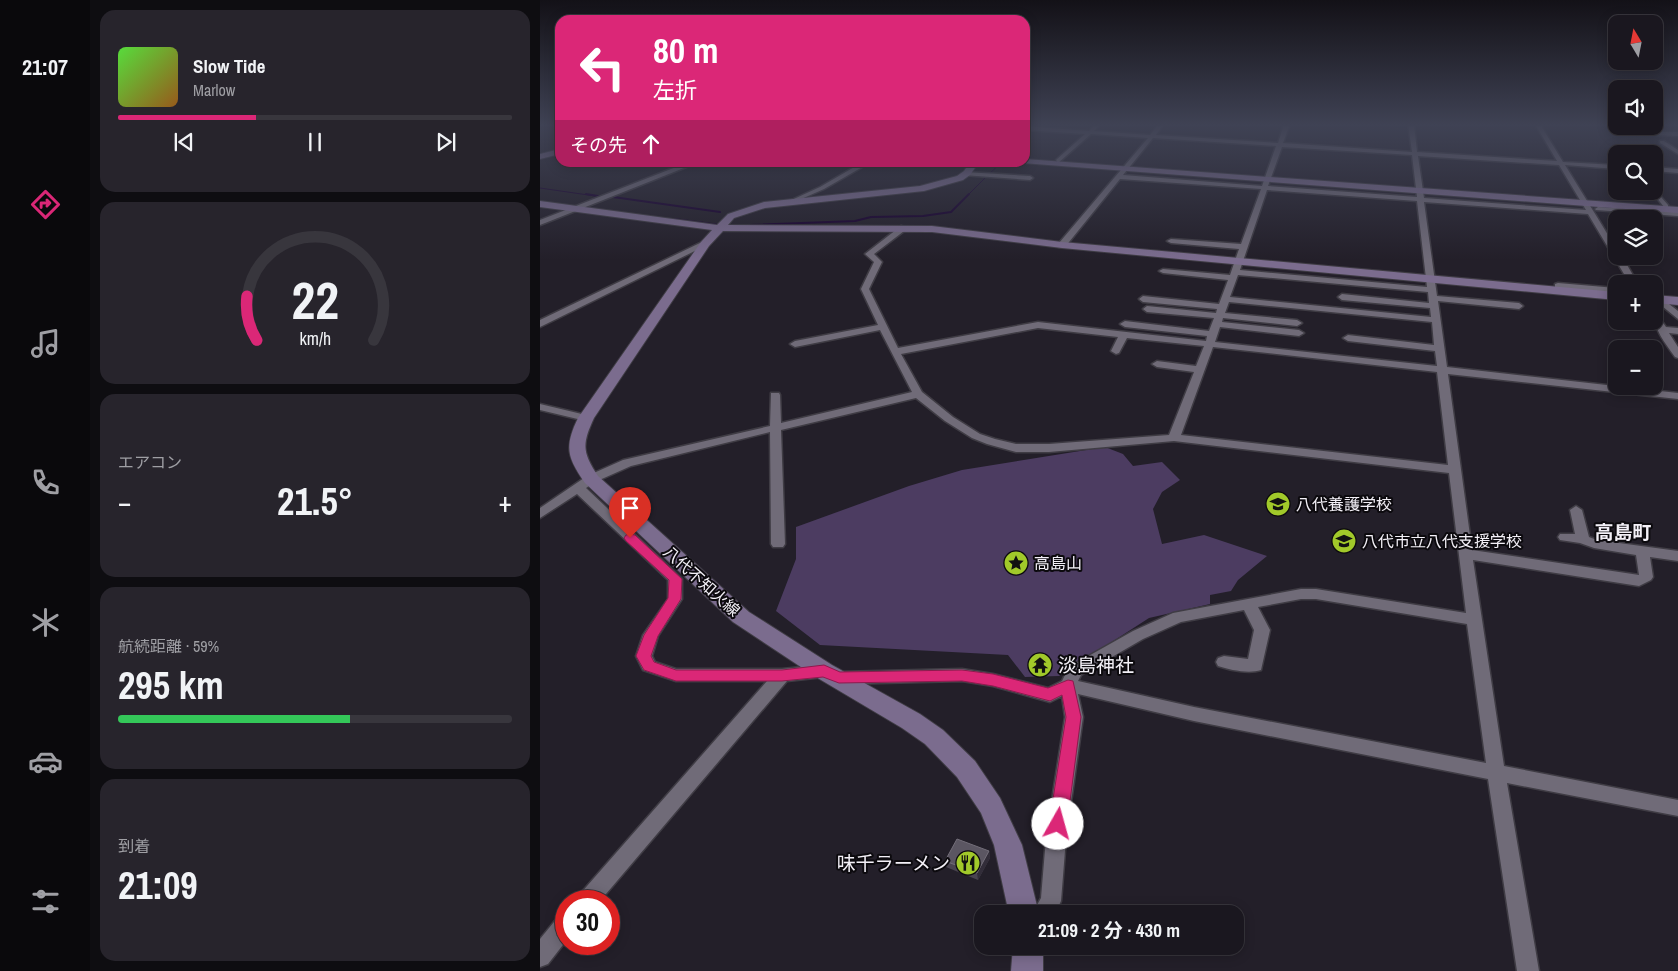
<!DOCTYPE html>
<html lang="ja">
<meta charset="utf-8">
<style>
body{margin:0;font-family:"Archivo Narrow","Noto Sans JP",sans-serif;background:#27242c;color:#f1f3f6;height:100vh;display:flex;flex-direction:column;font-size:19px;white-space:nowrap}
*{box-sizing:border-box;margin:0}
p{font-size:16px;color:#9f9fa4}
.icon{flex:none;width:28px;height:28px;fill:none;stroke:currentColor;stroke-width:2;stroke-linecap:round;stroke-linejoin:round}
.map{position:relative;flex:1;overflow:hidden}
.side{display:flex;flex-direction:column;gap:10px;padding:10px;background:#0e0d11;width:450px}
.side>*{flex:none}
.guide{position:absolute;left:15px;top:15px;width:475px;height:152px;border-radius:15px;box-shadow:0 2px 12px #0003,0 0 0 1px #38363d;background:#db2777;color:#fff;overflow:hidden}
.needle{width:32px;rotate:350deg}
.tools{position:absolute;left:1068px;top:15px;display:grid;gap:10px}
.tools a{display:grid;place-items:center;width:55px;height:55px;border-radius:10px;background:#1a171f;box-shadow:0 2px 12px #0003,0 0 0 1px #38363d;font-size:25px}
.speed{position:absolute;left:15px;top:890px;display:flex;gap:10px;font-size:25px;font-weight:700;text-align:center}
.speed>*{display:grid;place-content:center;width:65px;height:65px;border-radius:50%;background:#1a171f;box-shadow:0 2px 12px #0003,0 0 0 1px #38363d;line-height:1}
.speed .limit{border:8px solid #d22;background:#fff;color:#111}
.pin{position:absolute;display:grid;place-items:center;width:42px;height:42px;color:#fff;margin:-51px -21px;border-radius:50% 50% 50% 0;rotate:-45deg;box-shadow:0 0 5px #0007}
.pin .icon{rotate:45deg}
.me{position:absolute;width:55px;margin:-28px;rotate:7deg;stroke-linejoin:round;filter:drop-shadow(0 0 4px #0008)}
.turn{display:flex;align-items:center;gap:18px;height:105px;padding:0 15px;font-size:22px}
.turn .icon{width:65px;height:65px;stroke-width:2.5}
.turn b{display:block;font-size:35px;line-height:42px}
.then{display:flex;align-items:center;height:48px;padding:0 15px;background:#0003;gap:10px;font-size:19px}
.big{font-size:38px;font-weight:700;line-height:1.1}
.side .widget{flex:1;display:flex;flex-direction:column;justify-content:center;gap:8px;min-width:0;padding:0 18px;border-radius:15px;background:#27242c}
.side .dial{align-items:center;gap:0}
.dial svg{height:130px;overflow:visible;fill:none;stroke:#38363d;stroke-width:7;stroke-linecap:round;text-anchor:middle}
.dial text{fill:#f1f3f6;stroke:none}
.song{display:flex;align-items:center;gap:15px}
.cover{width:60px;height:60px;border-radius:8px;background:linear-gradient(135deg,hsl(110 70% 55%),hsl(30 70% 35%))}
.played{height:5px;border-radius:2px;background:linear-gradient(90deg,#db2777 35%,#38363d 35%)}
.keys{display:flex;justify-content:space-around;direction:ltr}
.heat{display:flex;justify-content:space-between;align-items:center;font-size:28px;direction:ltr}
.charge{height:8px;border-radius:4px;background:linear-gradient(90deg,#34c759 59%,#38363d 0)}
.trip{position:absolute;left:434px;top:905px;width:270px;height:50px;border-radius:15px;background:#1a171f;box-shadow:0 2px 12px #0003,0 0 0 1px #38363d;font-weight:700;line-height:50px;text-align:center}
main{display:flex;flex:1;min-height:0}
.dock{display:flex;flex-direction:column;width:90px;justify-content:space-around;align-items:center;background:#0a090c;color:#9f9fa4}
.dock .icon{width:35px;height:35px}
.dock .on{color:#db2777}
.dock b{font-size:22px;color:#f1f3f6}
.map>svg:first-child{display:block}
</style>
<main>
<nav class="dock">
<b>21:07</b>
<svg class="icon on" aria-label="directions" viewBox="0 0 24 24"><path d="M12 3l9 9-9 9-9-9zM9 14v-3h6M13 9l2 2-2 2"/></svg>
<svg class="icon" aria-label="music" viewBox="0 0 24 24"><path d="M9 18V5l10-2v13"/><circle cx="6" cy="18" r="3"/><circle cx="16" cy="16" r="3"/></svg>
<svg class="icon" aria-label="phone" viewBox="0 0 24 24"><path d="M5 4h4l2 5-3 2q2 4 5 5l2-3 5 2v4C11 20 4 13 5 4z"/></svg>
<svg class="icon" aria-label="climate" viewBox="0 0 24 24"><path d="M12 3v18M4 7l16 10M4 17L20 7"/></svg>
<svg class="icon" aria-label="car" viewBox="0 0 24 24"><path d="M5 17H2v-5l4-1 3-4h7l3 4 3 1v5h-3M9 17h6M6 11h13"/><circle cx="7" cy="17" r="2"/><circle cx="17" cy="17" r="2"/></svg>
<svg class="icon" aria-label="filters" viewBox="0 0 24 24"><path d="M4 7h16M4 17h16"/><circle cx="9" cy="7" r="2"/><circle cx="15" cy="17" r="2"/></svg>
</nav>
<section class="side">
<div class="widget">
<div class="song"><i class="cover"></i><div><b>Slow Tide</b><p>Marlow</p></div></div>
<div class="played"></div>
<div class="keys"><svg class="icon" aria-label="previous" viewBox="0 0 24 24"><path d="M18 5L8 12l10 7zM5 5v14"/></svg><svg class="icon" aria-label="pause" viewBox="0 0 24 24"><path d="M8 5v14M16 5v14"/></svg><svg class="icon" aria-label="next" viewBox="0 0 24 24"><path d="M6 5l10 7-10 7zM19 5v14"/></svg></div>
</div>
<div class="widget dial"><svg viewBox="0 0 100 80">
<path d="M14 69A42 42 0 1 1 86 69"/>
<path d="M14 69A42 42 0 0 1 8 42" stroke="#db2777"/>
<text x="50" y="56" font-size="32" font-weight="700">22</text>
<text x="50" y="72" font-size="11">km/h</text>
</svg></div>
<div class="widget"><p>エアコン</p>
<div class="heat"><a>−</a><b class="big">21.5°</b><a>+</a></div>
</div>
<div class="widget"><p>航続距離 · 59%</p><b class="big">295 km</b><div class="charge"></div></div>
<div class="widget"><p>到着</p><b class="big">21:09</b></div>
</section>
<div class="map">
<svg width="1138" height="971" viewBox="0 0 1138 971">
<rect width="100%" height="100%" fill="#231f29"/>
<!-- green -->
<path fill="#4c3c61" d="M565,447L583,454L593,466L622,462L640,480L622,492L613,509L622,544L664,535L727,556L698,580L691,591L670,595V604L609,618L519,676L485,677L468,655L280,645L236,611L256,559V527L369,486L422,470Z"/>
<g fill="none" stroke-linecap="round" stroke-linejoin="round">
<!-- stream-far1 -->
<g stroke="#18002e" stroke-width="1">
<path d="M818,124L871,128"/>
<path d="M485,138L501,124"/>
<path d="M448,175L462,162"/>
<path d="M0,188L55,196"/>
<path d="M427,196L446,177"/>
</g>
<!-- stream -->
<g stroke="#18002e" stroke-width="2">
<path d="M46,194L64,197"/>
<path d="M73,197L180,212"/>
<path d="M134,219L180,225"/>
<path d="M211,225L315,221L331,217L383,216L411,212L429,194"/>
</g>
<defs>
<g id="street">
<path d="M556,124H561L554,131L610,135L619,124H624L616,135L738,143L744,124H750L743,143L872,152L868,124H874L877,152L1017,161L995,124H1000L1023,162L1076,165V169L1025,165L1076,248V256H1082L1098,284H1090L1048,214L884,202L897,296L979,303L983,306L979,309L898,301L907,367L1138,393V399L908,374L932,550L1099,575L1096,555L1054,548L1040,543L1020,540L1018,537L1020,534H1035L1030,510L1036,506L1042,510L1049,537L1057,540L1138,551V561L1110,557L1113,577L1111,580L1099,586L933,560L964,766L1138,800V816L967,783L999,971H977L948,779L654,721L538,694L543,717L526,838L521,901L515,914H492L501,898L506,838L525,717L522,696L510,702L453,686L422,681L299,684L293,682L291,678L293,674L299,672L422,669L453,674L508,688L522,681L529,667L593,631L633,613L761,589H776L926,613L909,473L634,441L509,452H476L447,444L432,438L405,421L376,398L241,430L245,544L243,547H233L231,544L230,432L91,466L55,482L46,488L142,579V599L118,636L112,656L115,662L136,669H242L284,665L290,667L292,671L290,675L284,677L247,681L60,901H37L40,894L227,681H136L103,670L96,656L103,635L128,599V580L37,494L0,518V508L47,476L83,460L230,426L231,393H239L240,395L241,423L372,392L340,330L255,347L250,344L255,341L338,325L321,289L334,262L325,254L361,226L368,228L334,254L342,262L329,289L358,348L498,322L666,341L667,336L585,327L580,324L585,321L669,331L674,318L607,312L603,309L607,306L676,313L677,309L603,302L599,299L603,296L679,304L688,280L623,273L619,271L623,269L690,275L699,249L631,243L627,241L631,239L701,244L721,189L580,179L525,247H519V243L608,138L551,134L518,163L516,160L545,134L485,130V126L549,131ZM613,138L736,146L722,186L583,175ZM742,147L872,155L877,197L728,186ZM878,156L1019,165L1046,210L884,198ZM727,190L877,201L887,287L700,270ZM698,275L888,292L889,303L802,294L798,297L802,300L890,308L891,317L690,297ZM689,302L892,322L894,345L808,335L803,338L808,341L895,351L897,366L675,342L680,327L759,336L764,333L759,330L682,322L683,318L757,326L762,323L757,320L685,313ZM498,328L578,337L571,351L576,354L579,353L587,338L664,346L656,366L617,361L612,364L617,367L654,372L629,435L509,444H476L455,439L440,434L413,417L382,392L361,354ZM673,347L897,372L908,465L641,435ZM761,599H776L927,624L946,763L654,707L538,681L541,675L603,639L641,622L704,610L714,630L708,659L684,656L678,658L676,662L678,666C690,670 709,674 721,670L730,630L718,607Z"/>
<path d="M1119,132H1138V136L1117,135Z"/>
<path d="M1120,141H1124L1138,150V154L1120,143Z"/>
<path d="M149,162H159L0,225V220Z"/>
<path d="M323,162H331L284,189L250,204L245,203L280,187Z"/>
<path d="M1114,167L1138,169V173L1114,171Z"/>
<path d="M425,172L490,176L493,178L490,180L423,175Z"/>
<path d="M1114,189L1128,205V207H1124L1112,192Z"/>
<path d="M1058,207L1138,212V216L1056,210L1055,209Z"/>
<path d="M162,242L169,244L0,327V320Z"/>
<path d="M1018,283L1076,288V294L1015,288V284Z"/>
<path d="M1120,297L1138,311V319L1117,302V298Z"/>
<path d="M1114,313L1117,314L1126,327L1138,328V334L1129,333L1138,347V358L1135,357C1125,343 1113,328 1114,313Z"/>
<path d="M0,404L50,416L52,418L46,421L0,410Z"/>
<path d="M26,914V941L8,964L0,967V939L18,917Z"/>
</g>
<g id="secondary">
<path d="M20,149V154L0,159V154Z"/>
<path d="M485,159L1138,207V213L482,163L485,162Z"/>
<path d="M430,162H439L430,175L423,180L384,191L225,208L194,218L188,225L392,226L522,242L1076,292V300L522,248L392,232L183,231L169,246L54,418C42,444 42,452 58,476L209,612L292,665L380,714L403,730L435,761L460,798L482,845L499,914H469L454,845L441,813L417,777L385,744L362,728L276,677L193,622L45,483C27,457 24,447 38,418L161,242L172,230L0,207V201L177,225L188,214L224,202L380,186L417,176L424,171Z"/>
<path d="M1114,295L1138,297V305L1114,303Z"/>
<path d="M473,946H503V971H471Z"/>
</g>
</defs>
<!-- street casing -->
<use href="#street" stroke="#3f3c44" stroke-width="3"/>
<!-- secondary casing -->
<use href="#secondary" stroke="#3f3c44" stroke-width="2"/>
<!-- street -->
<use href="#street" fill="#706b78" fill-rule="evenodd"/>
<!-- secondary -->
<use href="#secondary" fill="#7b6c8e" fill-rule="evenodd"/>
</g>
<!-- wall -->
<path fill="#494450" d="M449,851L450,858L438,880L406,867L405,861Z"/>
<!-- shaded-wall -->
<path fill="#322d39" d="M449,851L450,858L438,880L437,873Z"/>
<!-- building -->
<path fill="#5b5662" stroke="#736e79" d="M417,839L449,851L437,873L405,861Z"/>
<!-- sky -->
<linearGradient id="sky" x2="0" y2="1"><stop stop-color="#131117"/><stop offset="0.48" stop-color="#3f4254"/><stop offset="1" stop-color="#3f4254" stop-opacity="0"/></linearGradient>
<rect width="1138" height="260" fill="url(#sky)"/>
<!-- route -->
<path fill="#db2777" stroke="#8e194d" d="M90,534L95,535L142,579L141,599L118,636L111,656L114,662L136,670H242L284,665L300,672L422,670L453,674L508,688L528,680L533,681L541,717L527,824L524,829L518,831L512,829L509,824L526,717L522,695L510,701L453,686L422,681L299,683L283,677L242,681H136L104,670L96,656L104,635L128,598L129,580L86,541L84,538L86,535Z"/>
<!-- icons -->
<defs>
<symbol id="school-disc" viewBox="-11 -11 22 22"><circle r="9.5" fill="#a1c92a" stroke="#0c0a0e"/><path d="M0-5L7-2L0 1L-7-2ZM-4 1L0 2.5L4 1V4Q0 6-4 4Z" fill="#111"/></symbol>
<symbol id="sight-disc" viewBox="-11 -11 22 22"><circle r="9.5" fill="#a1c92a" stroke="#0c0a0e"/><path d="M0-6L1.8-2.2L6-1.7L2.9 1.2L3.7 5.4L0 3.3L-3.7 5.4L-2.9 1.2L-6-1.7L-1.8-2.2Z" fill="#111"/></symbol>
<symbol id="temple-disc" viewBox="-11 -11 22 22"><circle r="9.5" fill="#a1c92a" stroke="#0c0a0e"/><path d="M0-6L5-2H3V0L6.5 2.5H4V6H1.5V3h-3V6H-4V2.5H-6.5L-3 0V-2H-5Z" fill="#111"/></symbol>
<symbol id="restaurant-disc" viewBox="-11 -11 22 22"><circle r="9.5" fill="#a1c92a" stroke="#0c0a0e"/><path d="M-5-6h1v4h1v-4h1v4h1v-4h1v5L-1.5 .5V6h-2V.5L-5-1ZM5-6V6H3V1.5H1.5Q1.5-4 5-6Z" fill="#111"/></symbol>
</defs>
<g fill-rule="evenodd">
<use href="#school-disc" x="724" y="490" width="28" height="28"/>
<use href="#school-disc" x="790" y="527" width="28" height="28"/>
<use href="#sight-disc" x="462" y="549" width="28" height="28"/>
<use href="#temple-disc" x="486" y="651" width="28" height="28"/>
<use href="#restaurant-disc" x="414" y="849" width="28" height="28"/>
</g>
<g text-anchor="middle" stroke-width="4" stroke-linejoin="round" paint-order="stroke">
<!-- poi labels -->
<g font-size="16" fill="#f3f0f7" stroke="#0c0a0e" text-anchor="start">
<text x="756" y="510">八代養護学校</text>
<text x="822" y="547">八代市立八代支援学校</text>
<text x="494" y="569">高島山</text>
</g>
<!-- street labels -->
<g font-size="16" fill="#f3f0f7" stroke="#0c0a0e">
<text transform="translate(162 581) rotate(42)" y="6">八代不知火線</text>
</g>
<!-- quarter labels -->
<g font-size="19" font-weight="bold" fill="#f3f0f7" stroke="#0c0a0e">
<text x="1083" y="539">高島町</text>
</g>
<!-- near-poi labels -->
<g font-size="19" fill="#f3f0f7" stroke="#0c0a0e" text-anchor="start">
<text x="518" y="672">淡島神社</text>
<text x="410" y="870" text-anchor="end">味千ラーメン</text>
</g>
</g>
</svg>
<div class="tools">
<a><svg class="needle" viewBox="-14 -14 28 28"><path d="M0-13l5 13h-10z" fill="#e53935"/><path d="M0 13l5-13h-10z" fill="#9f9fa4"/></svg></a>
<a><svg class="icon" aria-label="sound" viewBox="0 0 24 24"><path d="M4 9h4l5-4v14l-5-4H4zM17 9q2 3 0 6"/></svg></a>
<a><svg class="icon" aria-label="search" viewBox="0 0 24 24"><circle cx="10" cy="10" r="6"/><path d="M15 15l6 6"/></svg></a>
<a><svg class="icon" aria-label="layers" viewBox="0 0 24 24"><path d="M12 4l9 5-9 5-9-5zM3 14l9 5 9-5"/></svg></a>
<a>+</a>
<a>−</a>
</div>
<div class="speed"><div class="limit">30</div></div>
<div class="pin" style="left:90px;top:538px;background:#d93025"><svg class="icon" aria-label="arrive" viewBox="0 0 24 24"><path d="M6 21V4h12l-3 4 3 4H6"/></svg></div>
<svg class="me" style="left:518px;top:824px" viewBox="-20 -20 40 40"><circle r="19" fill="#fff"/><path d="M0-13L10 11 0 6-10 11z" fill="#db2777"/></svg>
<div class="trip">21:09 · 2 分 · 430 m</div>
<div class="guide">
<div class="turn"><svg class="icon" aria-label="left" viewBox="0 0 24 24"><path d="M17 20v-9H6M10 6l-5 5 5 5"/></svg><div><b>80 m</b>左折</div></div>
<div class="then">その先<svg class="icon" aria-label="ahead" viewBox="0 0 24 24"><path d="M12 20V5M6 11l6-6 6 6"/></svg></div>
</div>
</div>
</main>
